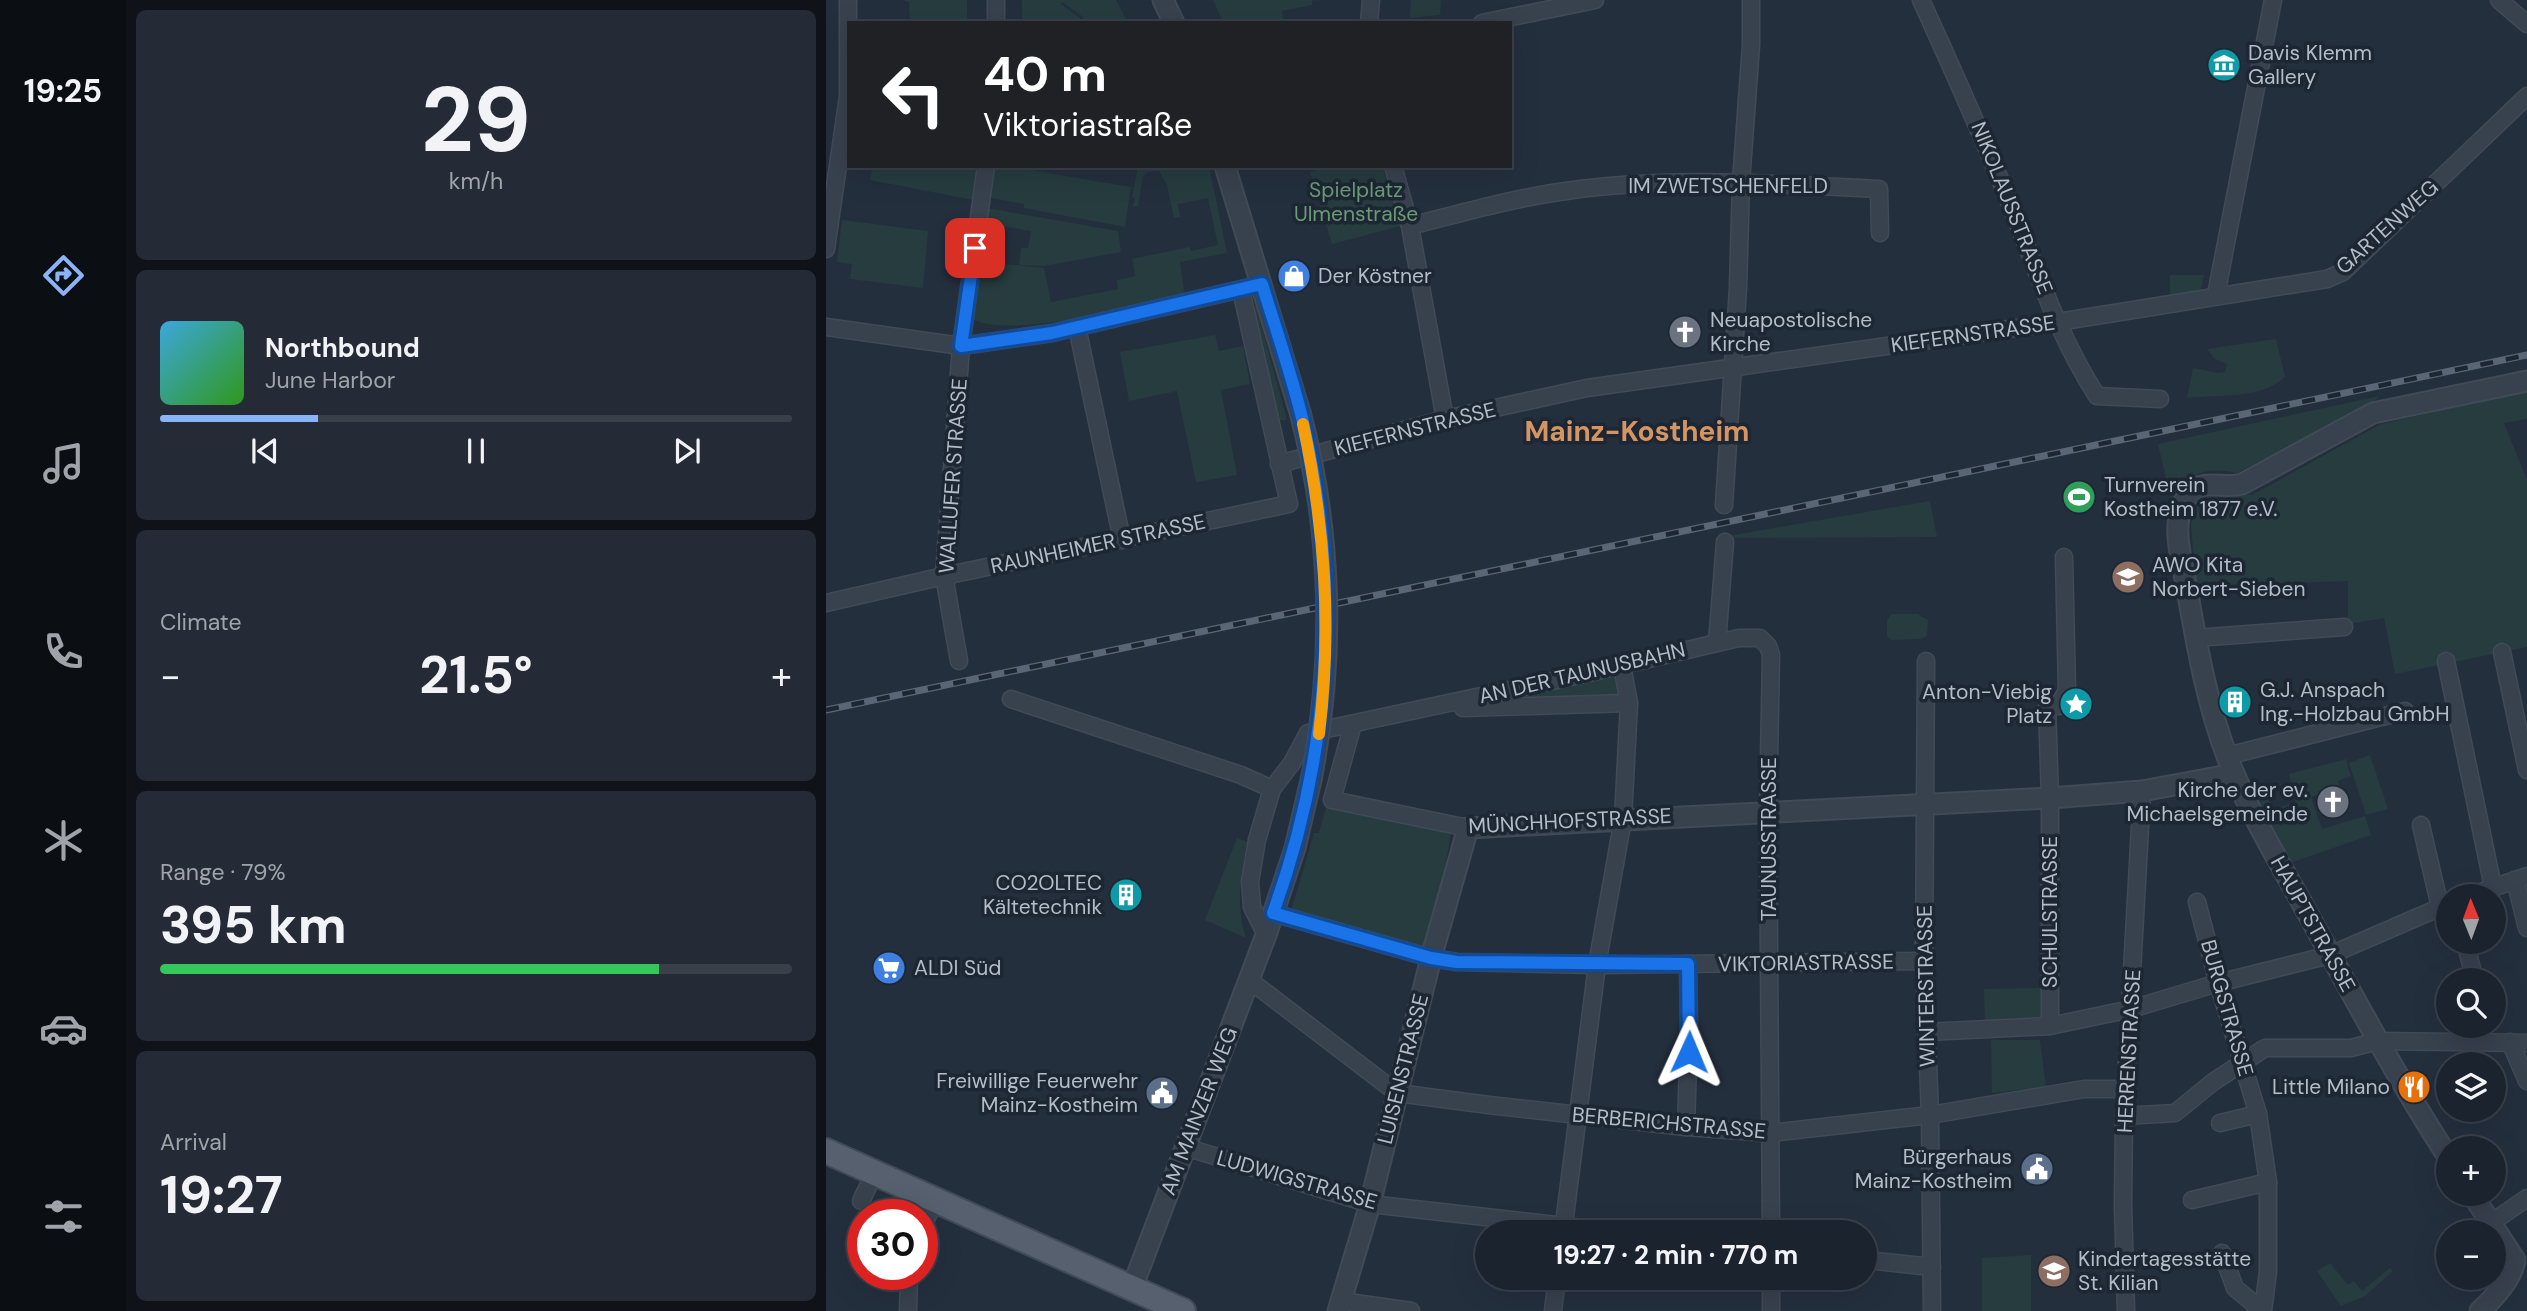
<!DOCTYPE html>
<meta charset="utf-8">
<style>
body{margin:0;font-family:"DM Sans",sans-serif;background:#242b36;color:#f1f3f6;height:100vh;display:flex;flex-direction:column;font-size:26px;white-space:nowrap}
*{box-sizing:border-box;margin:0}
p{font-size:23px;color:#a0a4aa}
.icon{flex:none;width:38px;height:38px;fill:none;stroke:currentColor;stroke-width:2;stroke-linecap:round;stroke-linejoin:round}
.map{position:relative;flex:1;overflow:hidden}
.details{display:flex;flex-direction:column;gap:10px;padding:10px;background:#0f1319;width:700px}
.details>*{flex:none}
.hud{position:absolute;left:21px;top:21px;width:665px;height:147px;border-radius:0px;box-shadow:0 7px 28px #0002,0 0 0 2px #39404a;background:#202124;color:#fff;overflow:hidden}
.needle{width:46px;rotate:359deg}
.tools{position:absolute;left:1610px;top:884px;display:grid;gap:14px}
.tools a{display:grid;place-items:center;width:70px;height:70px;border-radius:50%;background:#1b232e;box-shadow:0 7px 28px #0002,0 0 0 2px #39404a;font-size:35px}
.speed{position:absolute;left:21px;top:1199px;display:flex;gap:14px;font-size:35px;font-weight:700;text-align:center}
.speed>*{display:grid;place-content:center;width:91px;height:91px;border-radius:50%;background:#1b232e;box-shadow:0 7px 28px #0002,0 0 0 2px #39404a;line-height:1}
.speed .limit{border:10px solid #d22;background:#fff;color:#111}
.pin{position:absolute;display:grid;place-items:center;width:60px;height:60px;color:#fff;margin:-30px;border-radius:14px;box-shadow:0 4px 10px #0006}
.me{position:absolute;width:77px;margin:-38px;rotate:1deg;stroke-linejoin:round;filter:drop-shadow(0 0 5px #0008)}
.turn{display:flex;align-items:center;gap:24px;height:147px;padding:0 21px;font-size:32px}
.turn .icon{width:91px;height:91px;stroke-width:2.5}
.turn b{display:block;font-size:49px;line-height:60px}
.big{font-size:52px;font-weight:700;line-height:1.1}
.details .widget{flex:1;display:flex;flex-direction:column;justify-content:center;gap:10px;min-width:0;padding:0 24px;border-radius:10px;background:#242b36}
.details .dial{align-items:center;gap:0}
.dial b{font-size:91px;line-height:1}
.song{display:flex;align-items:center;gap:21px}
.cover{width:84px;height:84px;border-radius:10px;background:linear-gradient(135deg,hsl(200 70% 55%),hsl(110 70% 35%))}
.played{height:7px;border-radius:4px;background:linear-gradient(90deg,#8ab4f8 25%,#39404a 25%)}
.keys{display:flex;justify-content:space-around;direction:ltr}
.heat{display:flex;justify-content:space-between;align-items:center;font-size:38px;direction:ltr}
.charge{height:10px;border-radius:5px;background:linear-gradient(90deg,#34c759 79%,#39404a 0)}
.trip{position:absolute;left:649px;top:1220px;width:402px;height:70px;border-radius:35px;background:#1b232e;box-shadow:0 7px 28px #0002,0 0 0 2px #39404a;font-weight:700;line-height:70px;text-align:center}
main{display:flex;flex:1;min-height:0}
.menu{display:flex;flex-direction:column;width:126px;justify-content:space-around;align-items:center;background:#0b0e12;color:#a0a4aa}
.menu .icon{width:49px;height:49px}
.menu .current{color:#8ab4f8}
.menu b{font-size:32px;color:#f1f3f6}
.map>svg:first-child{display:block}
</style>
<main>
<nav class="menu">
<b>19:25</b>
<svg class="icon current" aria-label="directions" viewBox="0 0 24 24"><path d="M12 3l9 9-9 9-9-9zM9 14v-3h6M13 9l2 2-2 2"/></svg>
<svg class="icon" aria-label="music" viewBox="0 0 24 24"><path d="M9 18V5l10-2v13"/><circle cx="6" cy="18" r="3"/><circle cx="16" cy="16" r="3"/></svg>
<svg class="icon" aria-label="phone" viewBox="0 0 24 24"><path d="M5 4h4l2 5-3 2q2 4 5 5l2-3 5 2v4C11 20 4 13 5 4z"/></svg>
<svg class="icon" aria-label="climate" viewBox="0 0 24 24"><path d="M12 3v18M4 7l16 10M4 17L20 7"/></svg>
<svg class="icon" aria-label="car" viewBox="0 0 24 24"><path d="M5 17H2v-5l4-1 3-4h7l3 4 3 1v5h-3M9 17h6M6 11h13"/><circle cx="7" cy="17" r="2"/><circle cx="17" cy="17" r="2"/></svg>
<svg class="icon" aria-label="filters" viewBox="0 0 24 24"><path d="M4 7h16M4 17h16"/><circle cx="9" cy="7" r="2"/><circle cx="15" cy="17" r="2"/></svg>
</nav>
<section class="details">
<div class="widget dial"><b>29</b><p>km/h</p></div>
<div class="widget">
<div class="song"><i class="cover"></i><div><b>Northbound</b><p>June Harbor</p></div></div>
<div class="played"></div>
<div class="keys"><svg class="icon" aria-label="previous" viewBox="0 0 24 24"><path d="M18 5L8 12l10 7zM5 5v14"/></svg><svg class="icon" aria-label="pause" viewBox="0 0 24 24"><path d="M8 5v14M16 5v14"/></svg><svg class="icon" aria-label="next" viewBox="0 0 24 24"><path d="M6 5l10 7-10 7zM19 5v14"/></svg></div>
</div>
<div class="widget"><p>Climate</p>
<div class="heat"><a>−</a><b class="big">21.5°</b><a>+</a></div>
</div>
<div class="widget"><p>Range · 79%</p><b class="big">395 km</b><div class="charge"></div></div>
<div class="widget"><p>Arrival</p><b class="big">19:27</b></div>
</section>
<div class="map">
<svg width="1701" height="1311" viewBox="0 0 1701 1311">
<rect width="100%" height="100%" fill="#242f3e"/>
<!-- green -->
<g fill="#263c3f">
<path d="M77,0H141V23H84L83,2Z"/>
<path d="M196,0H290L302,23H258L257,17L236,2L235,4L254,18L255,23H196Z"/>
<path d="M387,0H488L486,1V5L456,11L458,23H397Z"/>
<path d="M585,0H615L614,15L584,18Z"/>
<path d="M47,166L152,168L148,200L44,180Z"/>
<path d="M165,166H181L305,187L299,227L198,208V204L160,197Z"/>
<path d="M312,166H383L401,253L354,262L358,292L354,296C310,305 179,342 143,317L150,261L218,268L225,302L292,289L291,280L309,276L306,259L364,247L365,251L392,245L382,198L352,204L354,217L348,218L341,185L333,171L321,172L317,176L312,206L307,207L309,198L306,197Z"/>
<path d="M502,166H556L575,226L506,244L484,172Z"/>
<path d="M160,208L292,231L295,252L218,266L193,265L195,248H202L205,231L175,226L171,248L157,246Z"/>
<path d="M16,220L102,231L97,288L24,279L26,264L11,262Z"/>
<path d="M1344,275H1378L1374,292L1344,298Z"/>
<path d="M430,306L460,416V420L449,421L426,307Z"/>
<path d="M389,335L393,351L417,346L424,384L395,390L411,475L370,482L351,391L303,401L294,352Z"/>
<path d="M1450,339L1459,377C1434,400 1392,394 1361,398L1367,368L1392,373L1399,372L1401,364L1389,359L1381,349Z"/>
<path d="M1701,391V419L1678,423L1701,480V647L1569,674L1558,618L1522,624V581L1394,585L1370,591L1365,524L1372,506C1390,495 1405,493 1426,495L1555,424Z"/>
<path d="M1553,396L1547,403L1411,473C1397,470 1378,468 1366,478C1361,482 1358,485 1352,488L1347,509L1332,444Z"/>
<path d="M1104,501L1111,537L890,538Z"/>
<path d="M1065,614H1093L1094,616L1102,620L1101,636L1094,639L1065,640L1061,636V621Z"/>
<path d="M796,666L803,703L600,709Z"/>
<path d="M1544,755L1562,809L1540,815L1523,763Z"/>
<path d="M1520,759L1525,776L1512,781L1514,787L1485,797L1496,829L1539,816L1545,835L1464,863L1449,837L1428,786L1437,782L1446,810L1470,802L1463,774Z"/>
<path d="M502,801L600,828L625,832L608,936L600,946L593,948L541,933V929L537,928L536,931L470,911L466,908L488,833H493Z"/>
<path d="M411,838L422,842C414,873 410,906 420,938L379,920Z"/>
<path d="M1216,988L1215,1020L1159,1022L1158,989Z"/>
<path d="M1165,1040H1214L1220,1087L1166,1093Z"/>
<path d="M1205,1255V1311H1156V1258Z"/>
<path d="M1504,1263L1522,1285L1528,1281L1536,1291L1564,1268L1567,1271L1539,1296L1515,1306L1491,1271Z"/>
</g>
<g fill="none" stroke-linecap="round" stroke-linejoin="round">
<defs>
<g id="minor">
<path d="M170,0V23"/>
<path d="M1095,0C1127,70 1158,140 1187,211C1212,274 1234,339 1271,396L1334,399"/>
<path d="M1673,0L1701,24"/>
<path d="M543,23L545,0"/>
<path d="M656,23L769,0"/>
<path d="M567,166L584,226L619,419"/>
<path d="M584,226C636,213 687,198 740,191C844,176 949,184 1053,189L1054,233"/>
<path d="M0,249L22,96V0"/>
<path d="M1390,295L1447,0"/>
<path d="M0,327L135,346L226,333L424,287"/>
<path d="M251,327L296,540"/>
<path d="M453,464L619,419L761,388L1232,322L1501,279L1517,272L1701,96"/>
<path d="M898,505L912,288L915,182L925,45V0"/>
<path d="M0,603L118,576L463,504L415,290"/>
<path d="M1369,638L1518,627"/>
<path d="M891,643L899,542"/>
<path d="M1676,652L1701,770"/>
<path d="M133,661L118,576L135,346L160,166"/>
<path d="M1100,661L1098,961L1104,1115L1106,1311"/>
<path d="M1620,661L1667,887"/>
<path d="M185,699L415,775L446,789"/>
<path d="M637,708L803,703"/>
<path d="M527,724L506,800L642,828"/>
<path d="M1401,756L1579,711"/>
<path d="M1595,825L1614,907"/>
<path d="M1689,880L1701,928"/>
<path d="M1643,896L1701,876"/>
<path d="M1371,902L1392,983L1432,1114L1442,1182V1271L1437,1311"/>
<path d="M447,913L605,958L631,962L771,965L1098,961"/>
<path d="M440,935L426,907L424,882L431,840L446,789L466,763L482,733L759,674L891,643L913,638H934L942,646L945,655L942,812L945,1232"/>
<path d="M1639,942L1649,980"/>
<path d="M422,979L571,1093L663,1105L860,1127L944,1133L1104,1115L1258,1089H1301"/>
<path d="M1224,1026V798L1221,706H1232L1241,691L1238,557"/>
<path d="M1100,1032L1224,1026L1305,1009L1392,983L1504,955L1622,904"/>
<path d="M1684,1042L1701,1081"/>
<path d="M1298,1116L1349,1113L1387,1082L1439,1048H1525L1552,1041L1701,1043"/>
<path d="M1394,1123L1432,1114"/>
<path d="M860,1127L863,1030L862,964"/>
<path d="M359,1147L544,1204L792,1232"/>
<path d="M1366,1200L1442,1182"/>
<path d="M35,1201L49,1172"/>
<path d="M1665,1223L1701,1198"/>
<path d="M96,1227L110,1199"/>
<path d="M737,1232L771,965L797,819L803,703L796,666"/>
<path d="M1396,1253L1409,1288L1427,1303L1432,1311"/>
<path d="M1040,1260L1106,1267"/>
<path d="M515,1301L585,1311"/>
<path d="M82,1311L83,1274"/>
<path d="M727,1311L731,1278"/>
<path d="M945,1311V1278"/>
<path d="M1300,1311L1297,1204L1298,1116L1316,791"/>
</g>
<g id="tertiary">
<path d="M337,0L348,23"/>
<path d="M399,166L474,412"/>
<path d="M1622,1157C1571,1078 1527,996 1482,914C1454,863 1423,813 1402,759C1381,705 1371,646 1361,589C1356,559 1341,518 1365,492C1378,479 1400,489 1416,484L1547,413L1701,381"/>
<path d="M1646,1194L1689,1260C1686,1279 1668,1298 1654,1311"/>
<path d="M306,1288L440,935L469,848L485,780"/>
<path d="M512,1311L544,1204L605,958L642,828L1224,798L1316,791L1408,774"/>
</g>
<path id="primary" d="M0,1151L357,1311"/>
</defs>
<!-- minor casing -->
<use href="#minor" stroke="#414a57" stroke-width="19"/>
<!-- tertiary casing -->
<use href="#tertiary" stroke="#414a57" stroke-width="23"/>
<!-- primary casing -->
<use href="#primary" stroke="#414a57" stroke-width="28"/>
<!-- minor -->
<use href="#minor" stroke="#38414e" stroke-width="16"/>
<!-- tertiary -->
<use href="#tertiary" stroke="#38414e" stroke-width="19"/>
<!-- primary -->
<use href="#primary" stroke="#56606e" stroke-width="24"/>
<defs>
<path id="rail" d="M0,710L1701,355"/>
</defs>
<!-- rail casing -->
<use href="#rail" stroke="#5a6575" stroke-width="7"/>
<!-- rail -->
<use href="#rail" stroke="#1d2633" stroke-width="4.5" stroke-dasharray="13" stroke-linecap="butt"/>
<defs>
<path id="tertiary-bridge" d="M474,412C506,532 509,659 485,780"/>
</defs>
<!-- tertiary-bridge casing -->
<use href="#tertiary-bridge" stroke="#414a57" stroke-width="23" stroke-linecap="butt"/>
<!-- tertiary-bridge -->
<use href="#tertiary-bridge" stroke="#38414e" stroke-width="19"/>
</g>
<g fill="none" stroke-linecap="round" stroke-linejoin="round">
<defs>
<path id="route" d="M149,248L135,346L226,333L436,284C450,330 466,375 477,422C515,586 505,754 447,913L605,958L631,962L862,964L863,1052"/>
</defs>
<!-- route casing -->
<use href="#route" stroke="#114b97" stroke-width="18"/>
<!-- route -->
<use href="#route" stroke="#1a73e8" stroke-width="12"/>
<!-- slow -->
<path stroke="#f59e0b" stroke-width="12" d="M477,424C499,528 506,628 493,734"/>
</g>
<!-- icons -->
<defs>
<symbol id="museum-disc" viewBox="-11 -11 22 22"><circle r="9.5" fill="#0f9aa8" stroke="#1d2633"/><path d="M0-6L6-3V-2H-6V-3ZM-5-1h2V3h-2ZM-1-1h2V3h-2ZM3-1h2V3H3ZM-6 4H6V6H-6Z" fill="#fff"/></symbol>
<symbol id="shop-disc" viewBox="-11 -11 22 22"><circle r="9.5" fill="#3f7fe0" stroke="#1d2633"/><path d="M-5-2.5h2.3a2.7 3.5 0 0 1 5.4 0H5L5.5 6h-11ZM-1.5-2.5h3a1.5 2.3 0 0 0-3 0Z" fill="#fff"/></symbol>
<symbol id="church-disc" viewBox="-11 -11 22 22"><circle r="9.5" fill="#6b7280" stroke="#1d2633"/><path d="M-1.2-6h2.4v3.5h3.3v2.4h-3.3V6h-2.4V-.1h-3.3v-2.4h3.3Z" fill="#fff"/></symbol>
<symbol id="stadium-disc" viewBox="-11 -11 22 22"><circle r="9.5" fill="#2e9e5b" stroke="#1d2633"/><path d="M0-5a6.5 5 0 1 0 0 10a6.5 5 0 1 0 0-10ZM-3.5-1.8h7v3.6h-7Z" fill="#fff"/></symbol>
<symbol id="school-disc" viewBox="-11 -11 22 22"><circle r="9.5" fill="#8d6e63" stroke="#1d2633"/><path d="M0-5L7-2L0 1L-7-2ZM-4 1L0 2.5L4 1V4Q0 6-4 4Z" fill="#fff"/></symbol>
<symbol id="building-disc" viewBox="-11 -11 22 22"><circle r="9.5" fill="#0f9aa8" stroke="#1d2633"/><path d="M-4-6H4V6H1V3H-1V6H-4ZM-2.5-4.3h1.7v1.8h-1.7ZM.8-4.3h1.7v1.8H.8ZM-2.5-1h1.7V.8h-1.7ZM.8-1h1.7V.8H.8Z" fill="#fff"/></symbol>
<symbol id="sight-disc" viewBox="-11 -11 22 22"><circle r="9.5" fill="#0f9aa8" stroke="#1d2633"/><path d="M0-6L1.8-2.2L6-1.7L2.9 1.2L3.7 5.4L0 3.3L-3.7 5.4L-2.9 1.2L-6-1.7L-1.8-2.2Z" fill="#fff"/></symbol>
<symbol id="supermarket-disc" viewBox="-11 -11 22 22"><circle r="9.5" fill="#3f7fe0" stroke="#1d2633"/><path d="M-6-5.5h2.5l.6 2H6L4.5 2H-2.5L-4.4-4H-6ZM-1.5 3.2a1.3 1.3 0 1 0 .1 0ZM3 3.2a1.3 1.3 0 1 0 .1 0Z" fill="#fff"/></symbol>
<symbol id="restaurant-disc" viewBox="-11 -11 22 22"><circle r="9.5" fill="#e8710a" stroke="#1d2633"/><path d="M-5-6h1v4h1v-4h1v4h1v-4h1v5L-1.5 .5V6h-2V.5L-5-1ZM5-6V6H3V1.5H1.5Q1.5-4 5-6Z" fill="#fff"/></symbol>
<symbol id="civic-disc" viewBox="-11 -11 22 22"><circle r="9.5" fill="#5c6f8a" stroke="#1d2633"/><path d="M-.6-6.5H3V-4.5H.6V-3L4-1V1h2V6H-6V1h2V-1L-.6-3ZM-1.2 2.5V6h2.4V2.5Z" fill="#fff"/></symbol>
</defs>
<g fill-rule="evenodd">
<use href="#museum-disc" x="1379" y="46" width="38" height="38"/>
<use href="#shop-disc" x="449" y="257" width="38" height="38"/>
<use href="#church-disc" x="840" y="313" width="38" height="38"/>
<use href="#stadium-disc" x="1234" y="478" width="38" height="38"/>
<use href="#school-disc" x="1283" y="558" width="38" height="38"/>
<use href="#building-disc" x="1390" y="683" width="38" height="38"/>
<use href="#sight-disc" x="1231" y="685" width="38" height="38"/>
<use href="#church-disc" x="1488" y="783" width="38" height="38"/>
<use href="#building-disc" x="281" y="876" width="38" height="38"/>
<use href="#supermarket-disc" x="44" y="949" width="38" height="38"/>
<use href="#restaurant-disc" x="1569" y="1068" width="38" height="38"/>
<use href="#civic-disc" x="317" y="1074" width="38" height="38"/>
<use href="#civic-disc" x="1192" y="1150" width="38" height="38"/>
<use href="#school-disc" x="1209" y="1252" width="38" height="38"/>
</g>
<g text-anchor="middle" stroke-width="7" stroke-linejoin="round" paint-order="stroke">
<!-- poi labels -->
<g font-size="21" fill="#b4bcc9" stroke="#1d2633" text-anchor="start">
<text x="1422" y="60">Davis Klemm<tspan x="1422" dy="24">Gallery</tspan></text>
<text x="492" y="283">Der Köstner</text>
<text x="884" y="327">Neuapostolische<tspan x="884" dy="24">Kirche</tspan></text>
<text x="1278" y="492">Turnverein<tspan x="1278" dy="24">Kostheim 1877 e.V.</tspan></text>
<text x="1326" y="572">AWO Kita<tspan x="1326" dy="24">Norbert-Sieben</tspan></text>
<text x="1434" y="697">G.J. Anspach<tspan x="1434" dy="24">Ing.-Holzbau GmbH</tspan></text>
<text x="1226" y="699" text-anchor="end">Anton-Viebig<tspan x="1226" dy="24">Platz</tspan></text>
<text x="1482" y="797" text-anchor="end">Kirche der ev.<tspan x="1482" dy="24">Michaelsgemeinde</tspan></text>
<text x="276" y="890" text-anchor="end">CO2OLTEC<tspan x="276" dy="24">Kältetechnik</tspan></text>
<text x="88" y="975">ALDI Süd</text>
<text x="312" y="1088" text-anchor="end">Freiwillige Feuerwehr<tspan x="312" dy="24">Mainz-Kostheim</tspan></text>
<text x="1564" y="1094" text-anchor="end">Little Milano</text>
<text x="1186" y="1164" text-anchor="end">Bürgerhaus<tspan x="1186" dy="24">Mainz-Kostheim</tspan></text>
<text x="1252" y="1266">Kindertagesstätte<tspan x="1252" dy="24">St. Kilian</tspan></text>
</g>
<!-- street labels -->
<g font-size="21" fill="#b4bcc9" stroke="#1d2633">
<text x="902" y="193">IM ZWETSCHENFELD</text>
<text transform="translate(1186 208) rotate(68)" y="7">NIKOLAUSSTRASSE</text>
<text transform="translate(1561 227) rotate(-42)" y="7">GARTENWEG</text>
<text transform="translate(1147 334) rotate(-8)" y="7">KIEFERNSTRASSE</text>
<text transform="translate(589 429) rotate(-14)" y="7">KIEFERNSTRASSE</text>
<text transform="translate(127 476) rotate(-86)" y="7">WALLUFER STRASSE</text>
<text transform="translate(272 544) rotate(-12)" y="7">RAUNHEIMER STRASSE</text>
<text transform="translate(756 673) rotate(-13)" y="7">AN DER TAUNUSBAHN</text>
<text transform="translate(744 821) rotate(-3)" y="7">MÜNCHHOFSTRASSE</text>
<text transform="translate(943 839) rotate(-90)" y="7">TAUNUSSTRASSE</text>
<text transform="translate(1224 912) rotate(-90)" y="7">SCHULSTRASSE</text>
<text transform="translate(1487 924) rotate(61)" y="7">HAUPTSTRASSE</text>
<text transform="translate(980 963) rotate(-1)" y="7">VIKTORIASTRASSE</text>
<text transform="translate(1100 986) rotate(-91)" y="7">WINTERSTRASSE</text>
<text transform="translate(1401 1008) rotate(74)" y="7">BURGSTRASSE</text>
<text transform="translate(1303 1051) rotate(-87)" y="7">HERRENSTRASSE</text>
<text transform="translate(577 1069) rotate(-76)" y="7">LUISENSTRASSE</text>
<text transform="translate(373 1111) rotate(-69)" y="7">AM MAINZER WEG</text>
<text transform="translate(843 1123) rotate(5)" y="7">BERBERICHSTRASSE</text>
<text transform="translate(471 1180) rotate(16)" y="7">LUDWIGSTRASSE</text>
</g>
<!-- park labels -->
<g font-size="21" fill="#6b9a76" stroke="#1d2633">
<text x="530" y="197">Spielplatz<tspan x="530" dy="24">Ulmenstraße</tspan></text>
</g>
<!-- district labels -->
<g font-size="28" font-weight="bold" fill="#d59563" stroke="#1d2633">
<text x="811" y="441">Mainz-Kostheim</text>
</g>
</g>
</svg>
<div class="tools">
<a><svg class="needle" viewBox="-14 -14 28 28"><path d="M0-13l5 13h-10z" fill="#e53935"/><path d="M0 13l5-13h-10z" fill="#a0a4aa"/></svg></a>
<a><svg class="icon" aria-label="search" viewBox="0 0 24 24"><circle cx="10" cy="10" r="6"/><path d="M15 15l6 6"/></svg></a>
<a><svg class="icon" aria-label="layers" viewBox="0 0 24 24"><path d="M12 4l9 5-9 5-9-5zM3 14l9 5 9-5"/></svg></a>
<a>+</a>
<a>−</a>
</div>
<div class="speed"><div class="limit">30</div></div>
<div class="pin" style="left:149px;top:248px;background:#d93025"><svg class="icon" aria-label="arrive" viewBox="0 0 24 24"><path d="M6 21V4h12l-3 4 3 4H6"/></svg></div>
<svg class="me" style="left:863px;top:1052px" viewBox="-20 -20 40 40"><path d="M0-17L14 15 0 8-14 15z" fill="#1a73e8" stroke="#fff" stroke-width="4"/></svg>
<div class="trip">19:27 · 2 min · 770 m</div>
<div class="hud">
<div class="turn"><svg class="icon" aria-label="left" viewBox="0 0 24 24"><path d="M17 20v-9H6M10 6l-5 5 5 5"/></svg><div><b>40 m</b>Viktoriastraße</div></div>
</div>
</div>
</main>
